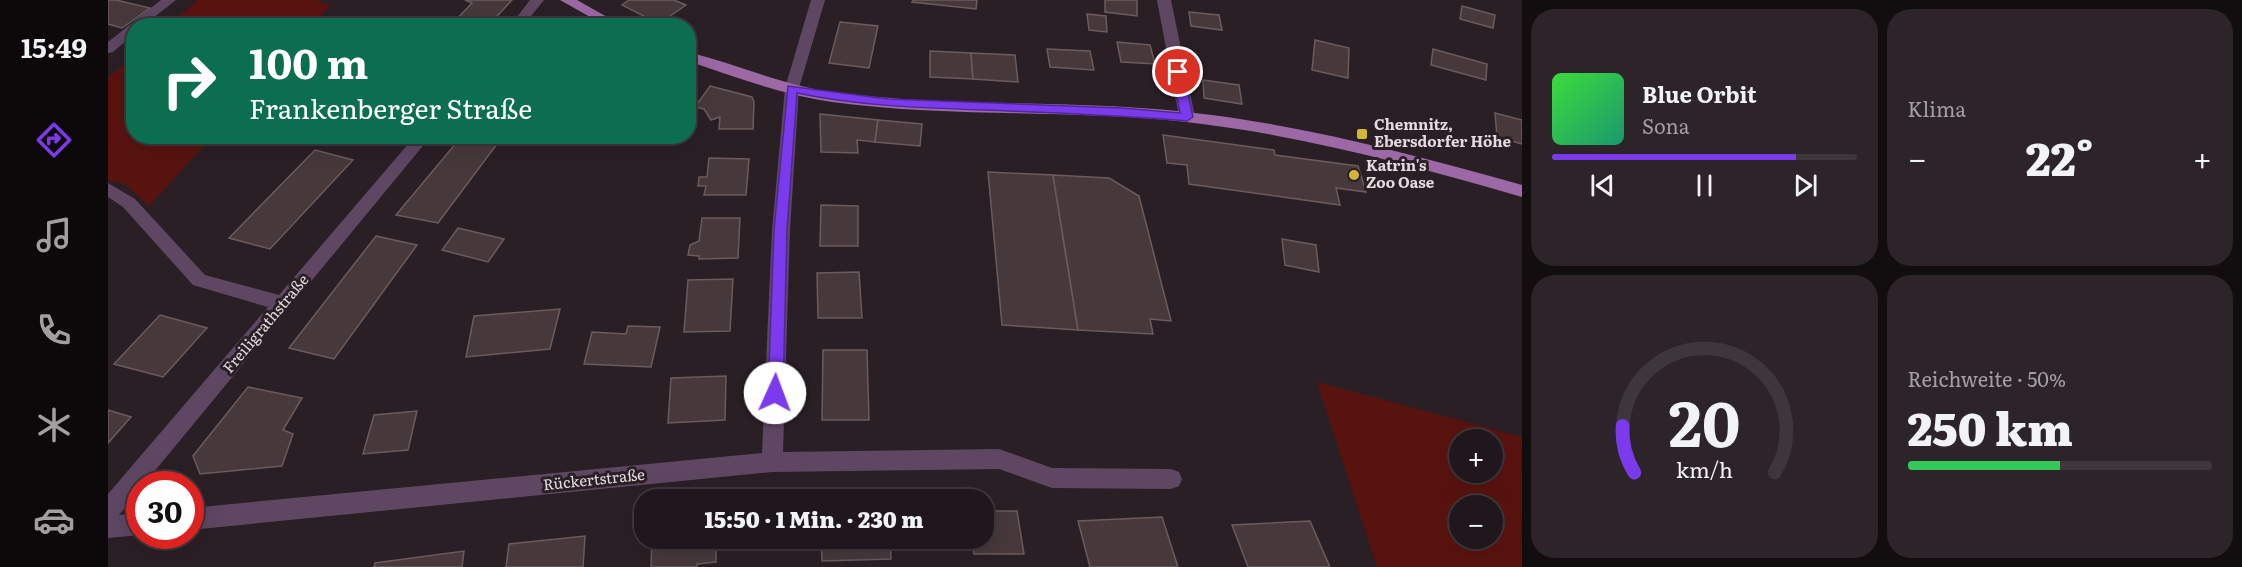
<!DOCTYPE html>
<html lang="de">
<meta charset="utf-8">
<style>
body{margin:0;font-family:Literata,serif;background:#2d2429;color:#f1f3f6;height:100vh;display:flex;flex-direction:column;font-size:22px;white-space:nowrap}
*{box-sizing:border-box;margin:0}
p{font-size:20px;color:#a29fa3}
.icon{flex:none;width:33px;height:33px;fill:none;stroke:currentColor;stroke-width:2;stroke-linecap:round;stroke-linejoin:round}
.map{position:relative;flex:1;overflow:hidden}
.drawer{display:flex;flex-direction:column;gap:9px;padding:9px;background:#120d0f;width:720px}
.drawer>*{flex:none}
.hud{position:absolute;left:18px;top:18px;width:570px;height:126px;border-radius:24px;box-shadow:0 6px 24px #0002,0 0 0 2px #3d363b;background:#0b6e4f;color:#fff;overflow:hidden}
.fabs{position:absolute;left:1341px;top:429px;display:grid;gap:12px}
.fabs a{display:grid;place-items:center;width:54px;height:54px;border-radius:50%;background:#20171c;box-shadow:0 6px 24px #0002,0 0 0 2px #3d363b;font-size:30px}
.speed{position:absolute;left:18px;top:471px;display:flex;gap:12px;font-size:30px;font-weight:700;text-align:center}
.speed>*{display:grid;place-content:center;width:78px;height:78px;border-radius:50%;background:#20171c;box-shadow:0 6px 24px #0002,0 0 0 2px #3d363b;line-height:1}
.speed .limit{border:9px solid #d22;background:#fff;color:#111}
.pin{position:absolute;display:grid;place-items:center;width:51px;height:51px;color:#fff;margin:-26px;border:3px solid #fff;border-radius:50%;box-shadow:0 2px 6px #0007}
.me{position:absolute;width:66px;margin:-33px;rotate:2deg;stroke-linejoin:round;filter:drop-shadow(0 0 4px #0008)}
.turn{display:flex;align-items:center;gap:21px;height:126px;padding:0 24px;font-size:27px}
.turn .icon{width:78px;height:78px;stroke-width:2.5}
.turn b{display:block;font-size:42px;line-height:51px}
.big{font-size:45px;font-weight:800;line-height:1.1}
.drawer .card{flex:1;display:flex;flex-direction:column;justify-content:center;gap:9px;min-width:0;padding:0 21px;border-radius:24px;background:#2d2429}
.drawer .dial{align-items:center;gap:0}
.dial svg{height:156px;overflow:visible;fill:none;stroke:#3d363b;stroke-width:7;stroke-linecap:round;text-anchor:middle}
.dial text{fill:#f1f3f6;stroke:none}
.song{display:flex;align-items:center;gap:18px}
.cover{width:72px;height:72px;border-radius:9px;background:linear-gradient(135deg,hsl(120 70% 55%),hsl(160 70% 35%))}
.played{height:6px;border-radius:3px;background:linear-gradient(90deg,#7c3aed 80%,#3d363b 80%)}
.keys{display:flex;justify-content:space-around;direction:ltr}
.heat{display:flex;justify-content:space-between;align-items:center;font-size:33px;direction:ltr}
.charge{height:9px;border-radius:4px;background:linear-gradient(90deg,#34c759 50%,#3d363b 0)}
.drawer .tiles{flex:1;display:grid;gap:9px;grid-template-columns:repeat(2,1fr)}
.trip{position:absolute;left:526px;top:489px;width:360px;height:60px;border-radius:24px;background:#20171c;box-shadow:0 6px 24px #0002,0 0 0 2px #3d363b;font-weight:800;line-height:60px;text-align:center}
main{display:flex;flex:1;min-height:0}
.tab-bar{display:flex;flex-direction:column;width:108px;justify-content:space-around;align-items:center;background:#0d090b;color:#a29fa3}
.tab-bar .icon{width:42px;height:42px}
.tab-bar .current{color:#7c3aed}
.tab-bar b{font-size:27px;color:#f1f3f6}
.map>svg:first-child{display:block}
</style>
<main>
<nav class="tab-bar">
<b>15:49</b>
<svg class="icon current" aria-label="directions" viewBox="0 0 24 24"><path d="M12 3l9 9-9 9-9-9zM9 14v-3h6M13 9l2 2-2 2"/></svg>
<svg class="icon" aria-label="music" viewBox="0 0 24 24"><path d="M9 18V5l10-2v13"/><circle cx="6" cy="18" r="3"/><circle cx="16" cy="16" r="3"/></svg>
<svg class="icon" aria-label="phone" viewBox="0 0 24 24"><path d="M5 4h4l2 5-3 2q2 4 5 5l2-3 5 2v4C11 20 4 13 5 4z"/></svg>
<svg class="icon" aria-label="climate" viewBox="0 0 24 24"><path d="M12 3v18M4 7l16 10M4 17L20 7"/></svg>
<svg class="icon" aria-label="car" viewBox="0 0 24 24"><path d="M5 17H2v-5l4-1 3-4h7l3 4 3 1v5h-3M9 17h6M6 11h13"/><circle cx="7" cy="17" r="2"/><circle cx="17" cy="17" r="2"/></svg>
</nav>
<div class="map">
<svg width="1414" height="567" viewBox="0 0 1414 567">
<rect width="100%" height="100%" fill="#2a1f25"/>
<!-- green -->
<g fill="#59130f" fill-rule="evenodd">
<path d="M90,0H207L223,5L204,25H60Z"/>
<path d="M25,56L26,136L104,137L41,206L17,184L0,180V78Z"/>
<path d="M1209,382L1414,437V567H1269ZM1352,440H1384V472H1352ZM1352,506H1384V538H1352Z"/>
</g>
<!-- building -->
<g fill="#47393b" stroke="#6b5b5e" stroke-width="1.5">
<path d="M0,0H8L42,8L14,28L0,24Z"/>
<path d="M357,0H404L380,26H342L364,3Z"/>
<path d="M521,0H566L578,5L551,24L514,5Z"/>
<path d="M805,0H869L868,9L804,2Z"/>
<path d="M997,0H1029V16L997,12Z"/>
<path d="M1354,6L1387,15L1385,28L1352,19Z"/>
<path d="M1081,12L1111,15L1114,30L1083,26Z"/>
<path d="M979,14L998,16L999,32L981,30Z"/>
<path d="M732,22L770,26L761,68L721,63Z"/>
<path d="M1207,40L1241,48L1240,78L1204,70Z"/>
<path d="M1009,42L1042,45L1047,64L1013,62Z"/>
<path d="M939,49L982,51L986,70L942,67Z"/>
<path d="M1325,49L1379,64L1378,80L1323,65Z"/>
<path d="M822,51L863,53L865,79L822,77Z"/>
<path d="M863,53L907,55L910,82L865,79Z"/>
<path d="M1095,80L1131,85L1134,104L1096,98Z"/>
<path d="M602,86L644,97L646,102L645,129H611L612,117L603,120L596,109L587,107Z"/>
<path d="M1387,113L1414,120V144L1389,137Z"/>
<path d="M712,114L770,120L767,142L749,140L750,153L713,152Z"/>
<path d="M770,120L814,124L812,146L767,142Z"/>
<path d="M1055,135L1166,150L1167,155L1250,166L1258,192L1228,188L1232,205L1081,184L1079,165L1059,163Z"/>
<path d="M354,136H395L330,223L288,215Z"/>
<path d="M207,150L245,160L162,249L121,238Z"/>
<path d="M601,158L641,159L638,195H596L598,186H590L591,177H599Z"/>
<path d="M880,172L945,175L970,330L894,325Z"/>
<path d="M945,175L1001,178L1031,196L1063,321L1042,319L1045,334L970,330Z"/>
<path d="M713,205L750,206V246H712Z"/>
<path d="M594,218H632L630,258L591,259V256L580,255L582,245L591,241Z"/>
<path d="M350,228L396,239L380,262L334,250Z"/>
<path d="M268,236L309,245L226,359L181,348Z"/>
<path d="M1174,239L1208,245L1211,272L1177,265Z"/>
<path d="M751,272L754,318H710L709,273Z"/>
<path d="M625,279L622,331L576,332L580,280Z"/>
<path d="M452,309L442,349L358,357L366,316Z"/>
<path d="M52,315L99,328L55,377L6,364Z"/>
<path d="M520,326L552,327L543,367L476,364L484,332L518,334Z"/>
<path d="M715,350H759L761,420H714Z"/>
<path d="M618,376L617,420L560,423L563,378Z"/>
<path d="M140,387L194,398L175,430L185,434L174,466L92,474L85,456Z"/>
<path d="M0,410L23,417L0,443Z"/>
<path d="M309,411L300,450L255,454L266,415Z"/>
<path d="M876,511H909L916,554H866L864,538H876Z"/>
<path d="M1054,517L1070,567H982L970,521Z"/>
<path d="M1202,521L1222,567H1140L1124,525Z"/>
<path d="M477,536L475,567H398L401,544Z"/>
<path d="M544,538H608V562L589,564V567H543Z"/>
<path d="M713,538H782L783,559L714,561Z"/>
<path d="M356,551L354,567H266L267,563Z"/>
</g>
<g fill="none" stroke-linecap="round" stroke-linejoin="round">
<!-- minor -->
<g fill="#5f4764" fill-rule="evenodd">
<path d="M53,0H68L35,26H26V34L5,52L0,53V42Z"/>
<path d="M422,0H436L415,26H402Z"/>
<path d="M703,0H717L691,88L682,230L675,452L891,449L944,468L1063,469L1071,472L1074,479L1071,486L1063,489L944,488L891,469L664,472L82,530V508L654,453L664,230L677,88Z"/>
<path d="M1049,0H1063L1087,117L1079,122L1071,117Z"/>
<path d="M307,136H323L36,484H32V490L11,515L32,513V535L0,538V494L160,307L85,285L15,207L0,197V183L27,199L97,275L171,295Z"/>
</g>
<!-- major -->
<g fill="#9c68a6" fill-rule="evenodd">
<path d="M452,0H469L515,26H498Z"/>
<path d="M580,52C629,64 674,85 724,92C841,108 960,99 1078,112C1192,124 1304,154 1414,185V197C1304,165 1192,135 1078,122C960,109 841,118 724,102C675,95 627,77 580,61Z"/>
</g>
</g>
<!-- route -->
<path fill="#7c3aed" stroke="#51269a" stroke-width="1.5" d="M1070,68L1075,72L1085,117L1079,121C1012,115 944,113 877,110C813,108 751,106 689,93L679,230L675,393L672,397L667,399L662,397L660,393L666,230L680,86L780,99L1014,108L1072,113L1064,72Z"/>
<!-- markers -->
<g fill="#d4b635" stroke="#2a1f25" stroke-width="2">
<rect x="1248" y="128" width="12" height="12" rx="3"/>
<circle cx="1246" cy="175" r="6"/>
</g>
<g text-anchor="middle" stroke-width="6" stroke-linejoin="round" paint-order="stroke">
<!-- poi labels -->
<g font-size="15" font-weight="bold" fill="#e3dbe0" stroke="#2a1f25" text-anchor="start">
<text x="1266" y="130">Chemnitz,<tspan x="1266" dy="17">Ebersdorfer Höhe</tspan></text>
<text x="1258" y="171">Katrin's<tspan x="1258" dy="17">Zoo Oase</tspan></text>
</g>
<!-- street labels -->
<g font-size="15" fill="#e3dbe0" stroke="#2a1f25">
<text transform="translate(158 324) rotate(-50)" y="5">Freiligrathstraße</text>
<text transform="translate(486 480) rotate(-6)" y="5">Rückertstraße</text>
</g>
</g>
</svg>
<div class="fabs">
<a>+</a>
<a>−</a>
</div>
<div class="speed"><div class="limit">30</div></div>
<div class="pin" style="left:1070px;top:72px;background:#d93025"><svg class="icon" aria-label="arrive" viewBox="0 0 24 24"><path d="M6 21V4h12l-3 4 3 4H6"/></svg></div>
<svg class="me" style="left:667px;top:393px" viewBox="-20 -20 40 40"><circle r="19" fill="#fff"/><path d="M0-13L10 11 0 6-10 11z" fill="#7c3aed"/></svg>
<div class="trip">15:50 · 1 Min. · 230 m</div>
<div class="hud">
<div class="turn"><svg class="icon" aria-label="right" viewBox="0 0 24 24"><path d="M7 20v-9h11M14 6l5 5-5 5"/></svg><div><b>100 m</b>Frankenberger Straße</div></div>
</div>
</div>
<section class="drawer">
<div class="tiles">
<div class="card">
<div class="song"><i class="cover"></i><div><b>Blue Orbit</b><p>Sona</p></div></div>
<div class="played"></div>
<div class="keys"><svg class="icon" aria-label="previous" viewBox="0 0 24 24"><path d="M18 5L8 12l10 7zM5 5v14"/></svg><svg class="icon" aria-label="pause" viewBox="0 0 24 24"><path d="M8 5v14M16 5v14"/></svg><svg class="icon" aria-label="next" viewBox="0 0 24 24"><path d="M6 5l10 7-10 7zM19 5v14"/></svg></div>
</div>
<div class="card"><p>Klima</p>
<div class="heat"><a>−</a><b class="big">22°</b><a>+</a></div>
</div>
<div class="card dial"><svg viewBox="0 0 100 80">
<path d="M14 69A42 42 0 1 1 86 69"/>
<path d="M14 69A42 42 0 0 1 8 45" stroke="#7c3aed"/>
<text x="50" y="56" font-size="32" font-weight="700">20</text>
<text x="50" y="72" font-size="11">km/h</text>
</svg></div>
<div class="card"><p>Reichweite · 50%</p><b class="big">250 km</b><div class="charge"></div></div>
</div>
</section>
</main>
